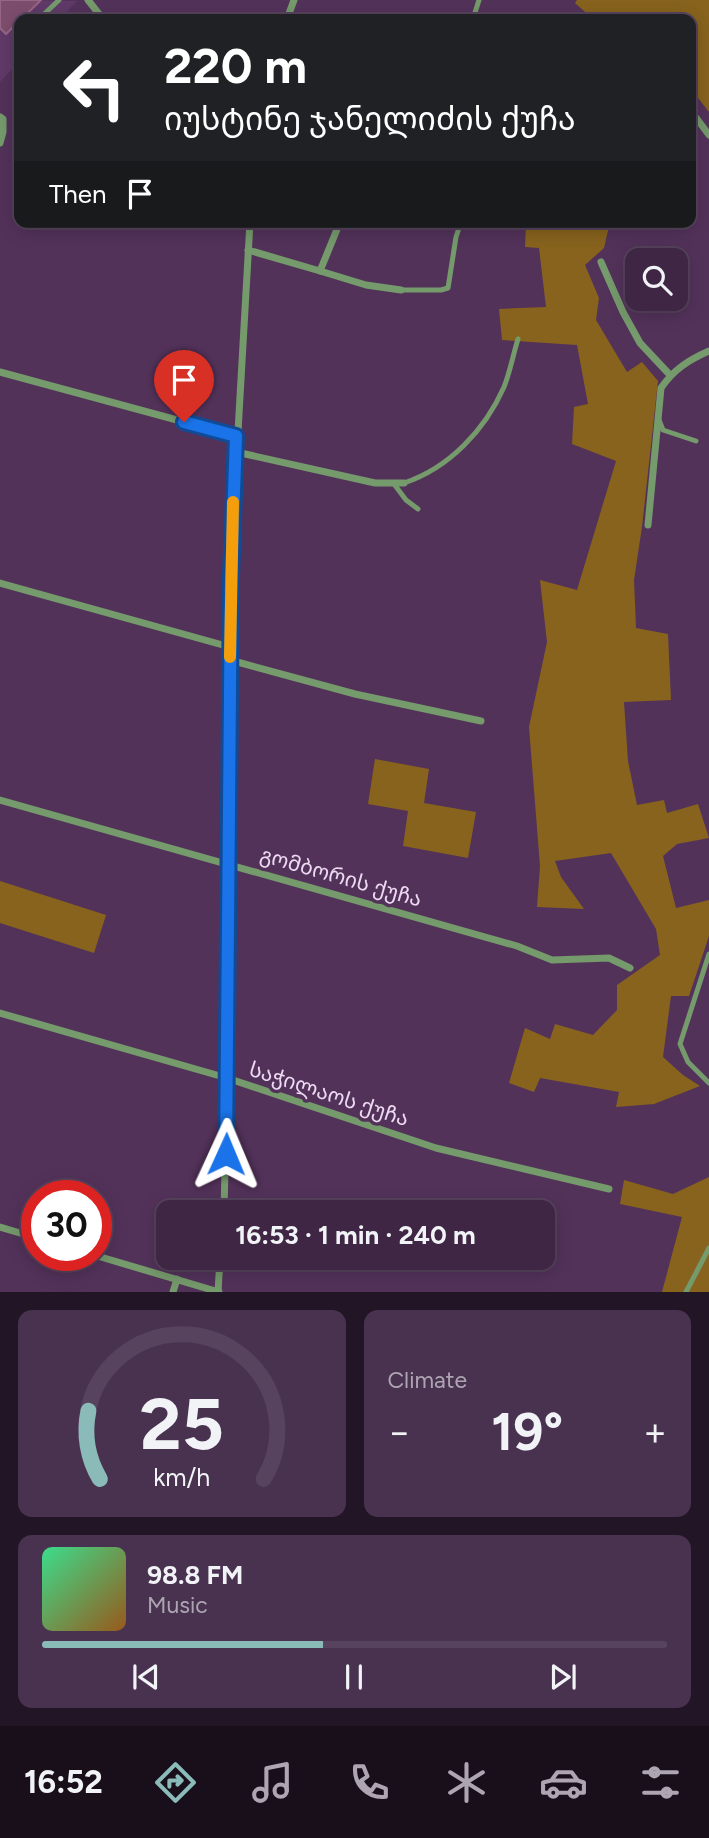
<!DOCTYPE html>
<meta charset="utf-8">
<style>
body{margin:0;font-family:Figtree,"Noto Sans Georgian",sans-serif;background:#49324f;color:#f1f3f6;height:100vh;display:flex;flex-direction:column;font-size:26px;white-space:nowrap}
*{box-sizing:border-box;margin:0}
p{font-size:23px;color:#ada5b2}
.icon{flex:none;width:38px;height:38px;fill:none;stroke:currentColor;stroke-width:2;stroke-linecap:round;stroke-linejoin:round}
.map{position:relative;height:1292px;overflow:hidden}
.details{display:flex;flex-direction:column;gap:18px;padding:18px;background:#221525;flex:1}
.details>*{flex:none}
.banner{position:absolute;left:14px;top:14px;width:682px;height:214px;border-radius:14px;box-shadow:0 4px 18px #0003,0 0 0 2px #57435d;background:#202124;color:#fff;overflow:hidden}
.fabs{position:absolute;left:625px;top:248px;display:grid;gap:14px}
.fabs a{display:grid;place-items:center;width:63px;height:63px;border-radius:14px;background:#3e2644;box-shadow:0 4px 18px #0003,0 0 0 2px #57435d;font-size:35px}
.speed{position:absolute;left:21px;top:1180px;display:flex;gap:14px;font-size:35px;font-weight:700;text-align:center}
.speed>*{display:grid;place-content:center;width:91px;height:91px;border-radius:50%;background:#3e2644;box-shadow:0 4px 18px #0003,0 0 0 2px #57435d;line-height:1}
.speed .limit{border:10px solid #d22;background:#fff;color:#111}
.pin{position:absolute;display:grid;place-items:center;width:60px;height:60px;color:#fff;margin:-72px -30px;border-radius:50% 50% 50% 0;rotate:-45deg;box-shadow:0 0 7px #0007}
.pin .icon{rotate:45deg}
.me{position:absolute;width:77px;margin:-38px;rotate:1deg;stroke-linejoin:round;filter:drop-shadow(0 0 5px #0008)}
.turn{display:flex;align-items:center;gap:24px;height:147px;padding:0 35px;font-size:32px}
.turn .icon{width:91px;height:91px;stroke-width:2.5}
.turn b{display:block;font-size:49px;line-height:60px}
.then{display:flex;align-items:center;height:66px;padding:0 35px;background:#0003;gap:14px;font-size:26px}
.big{font-size:52px;font-weight:700;line-height:1.1}
.details .card{flex:1;display:flex;flex-direction:column;justify-content:center;gap:10px;min-width:0;padding:0 24px;border-radius:14px;background:#49324f}
.details .dial{align-items:center;gap:0}
.dial svg{height:182px;overflow:visible;fill:none;stroke:#57435d;stroke-width:7;stroke-linecap:round;text-anchor:middle}
.dial text{fill:#f1f3f6;stroke:none}
.song{display:flex;align-items:center;gap:21px}
.cover{width:84px;height:84px;border-radius:10px;background:linear-gradient(135deg,hsl(150 70% 55%),hsl(30 70% 35%))}
.played{height:7px;border-radius:4px;background:linear-gradient(90deg,#8bbbb9 45%,#57435d 45%)}
.keys{display:flex;justify-content:space-around;direction:ltr}
.heat{display:flex;justify-content:space-between;align-items:center;font-size:38px;direction:ltr}
.details .tiles{flex:1;display:grid;gap:18px;grid-template-columns:1fr 1fr}
.card:last-child{grid-column:span 2}
.trip{position:absolute;left:156px;top:1200px;width:399px;height:70px;border-radius:14px;background:#3e2644;box-shadow:0 4px 18px #0003,0 0 0 2px #57435d;font-weight:700;line-height:70px;text-align:center}
.tabs{display:flex;height:112px;justify-content:space-around;align-items:center;background:#190f1b;color:#ada5b2}
.tabs .icon{width:49px;height:49px}
.tabs .on{color:#8bbbb9}
.tabs b{font-size:32px;color:#f1f3f6}
.map>svg:first-child{display:block}
</style>
<div class="map">
<svg width="709" height="1292" viewBox="0 0 709 1292">
<rect width="100%" height="100%" fill="#53325a"/>
<!-- built -->
<path fill="#603a69" d="M0,0L77,1L60,19H19V62L0,82Z"/>
<!-- green -->
<g fill="#87631d">
<path d="M577,0H709V112L691,89V19H593L575,3Z"/>
<path d="M526,222H610L604,248L585,265L599,298L596,320L627,372L642,362L658,381L642,527L634,580L636,628L668,634L671,700L624,702L628,761L637,805L664,800L667,813L698,804L709,838L677,844L663,856L676,908L709,900V936L689,996H671L663,1057L683,1075L700,1086L654,1104L616,1107L619,1092L540,1078L534,1092L509,1083L525,1028L550,1039L555,1024L593,1035L617,1010V985L660,955L656,929L611,853L555,861L561,877L584,909L537,907L540,866L529,727L547,642L540,580L577,590L616,461L572,444L574,407L588,404L577,345L502,340L499,309L546,307L539,248L525,247Z"/>
<path d="M375,759L429,769L424,803L476,812L468,858L403,846L408,811L368,804Z"/>
<path d="M0,881L106,915L94,953L0,923Z"/>
<path d="M709,1177V1292H662L682,1217L620,1204L624,1180L673,1194Z"/>
</g>
<!-- building -->
<path fill="#7d4d6d" stroke="#976586" stroke-width="2" d="M0,0H41L6,34L0,28Z"/>
<g fill="none" stroke-linecap="round" stroke-linejoin="round">
<!-- service -->
<g stroke="#759a6c" stroke-width="5">
<path d="M39,19L59,0"/>
<path d="M473,19L479,0"/>
<path d="M15,43L19,39"/>
<path d="M401,290H441L448,288L456,237L461,222"/>
<path d="M659,420L663,430L696,441"/>
<path d="M404,483C449,468 485,430 504,387C510,372 513,355 518,339"/>
<path d="M394,484L406,500L418,509"/>
<path d="M709,954L680,1044L688,1062L709,1083"/>
<path d="M686,1292L709,1248"/>
</g>
<!-- minor -->
<g stroke="#759a6c" stroke-width="7">
<path d="M88,0L103,19"/>
<path d="M287,19L294,0"/>
<path d="M694,115L709,135"/>
<path d="M0,117L3,119V132L0,143"/>
<path d="M248,250L320,271L340,222"/>
<path d="M601,262L623,312L640,343L670,375"/>
<path d="M320,271L366,285L401,290"/>
<path d="M0,372L236,436"/>
<path d="M236,452L375,483H404"/>
<path d="M648,525L661,388C674,369 689,360 709,351"/>
<path d="M0,583L230,647"/>
<path d="M230,660L355,694L481,721"/>
<path d="M0,800L517,946L552,960L609,958L630,968"/>
<path d="M0,1013L227,1078L436,1148L609,1189"/>
<path d="M224,1213L227,1078L231,554L250,222"/>
<path d="M0,1227L37,1238"/>
<path d="M94,1255L219,1292"/>
<path d="M173,1292L177,1279"/>
<path d="M218,1292L220,1258"/>
</g>
</g>
<g fill="none" stroke-linecap="round" stroke-linejoin="round">
<defs>
<path id="route" d="M184,422L236,436L231,577L226,1154"/>
</defs>
<!-- route casing -->
<use href="#route" stroke="#114b97" stroke-width="18"/>
<!-- route -->
<use href="#route" stroke="#1a73e8" stroke-width="12"/>
<!-- slow -->
<path stroke="#f59e0b" stroke-width="12" d="M230,657L233,502"/>
</g>
<g text-anchor="middle" stroke-width="7" stroke-linejoin="round" paint-order="stroke">
<!-- street labels -->
<g font-size="21" fill="#edd9f2" stroke="#53325a">
<text transform="translate(341 877) rotate(16)" y="7">გომბორის ქუჩა</text>
<text transform="translate(329 1094) rotate(18)" y="7">საჭილაოს ქუჩა</text>
</g>
</g>
</svg>
<div class="fabs">
<a><svg class="icon" aria-label="search" viewBox="0 0 24 24"><circle cx="10" cy="10" r="6"/><path d="M15 15l6 6"/></svg></a>
</div>
<div class="speed"><div class="limit">30</div></div>
<div class="pin" style="left:184px;top:422px;background:#d93025"><svg class="icon" aria-label="arrive" viewBox="0 0 24 24"><path d="M6 21V4h12l-3 4 3 4H6"/></svg></div>
<svg class="me" style="left:226px;top:1154px" viewBox="-20 -20 40 40"><path d="M0-17L14 15 0 8-14 15z" fill="#1a73e8" stroke="#fff" stroke-width="4"/></svg>
<div class="trip">16:53 · 1 min · 240 m</div>
<div class="banner">
<div class="turn"><svg class="icon" aria-label="left" viewBox="0 0 24 24"><path d="M17 20v-9H6M10 6l-5 5 5 5"/></svg><div><b>220 m</b>იუსტინე ჯანელიძის ქუჩა</div></div>
<div class="then">Then<svg class="icon" aria-label="arrive" viewBox="0 0 24 24"><path d="M6 21V4h12l-3 4 3 4H6"/></svg></div>
</div>
</div>
<section class="details">
<div class="tiles">
<div class="card dial"><svg viewBox="0 0 100 80">
<path d="M14 69A42 42 0 1 1 86 69"/>
<path d="M14 69A42 42 0 0 1 9 39" stroke="#8bbbb9"/>
<text x="50" y="56" font-size="32" font-weight="700">25</text>
<text x="50" y="72" font-size="11">km/h</text>
</svg></div>
<div class="card"><p>Climate</p>
<div class="heat"><a>−</a><b class="big">19°</b><a>+</a></div>
</div>
<div class="card">
<div class="song"><i class="cover"></i><div><b>98.8 FM</b><p>Music</p></div></div>
<div class="played"></div>
<div class="keys"><svg class="icon" aria-label="previous" viewBox="0 0 24 24"><path d="M18 5L8 12l10 7zM5 5v14"/></svg><svg class="icon" aria-label="pause" viewBox="0 0 24 24"><path d="M8 5v14M16 5v14"/></svg><svg class="icon" aria-label="next" viewBox="0 0 24 24"><path d="M6 5l10 7-10 7zM19 5v14"/></svg></div>
</div>
</div>
</section>
<nav class="tabs">
<b>16:52</b>
<svg class="icon on" aria-label="directions" viewBox="0 0 24 24"><path d="M12 3l9 9-9 9-9-9zM9 14v-3h6M13 9l2 2-2 2"/></svg>
<svg class="icon" aria-label="music" viewBox="0 0 24 24"><path d="M9 18V5l10-2v13"/><circle cx="6" cy="18" r="3"/><circle cx="16" cy="16" r="3"/></svg>
<svg class="icon" aria-label="phone" viewBox="0 0 24 24"><path d="M5 4h4l2 5-3 2q2 4 5 5l2-3 5 2v4C11 20 4 13 5 4z"/></svg>
<svg class="icon" aria-label="climate" viewBox="0 0 24 24"><path d="M12 3v18M4 7l16 10M4 17L20 7"/></svg>
<svg class="icon" aria-label="car" viewBox="0 0 24 24"><path d="M5 17H2v-5l4-1 3-4h7l3 4 3 1v5h-3M9 17h6M6 11h13"/><circle cx="7" cy="17" r="2"/><circle cx="17" cy="17" r="2"/></svg>
<svg class="icon" aria-label="filters" viewBox="0 0 24 24"><path d="M4 7h16M4 17h16"/><circle cx="9" cy="7" r="2"/><circle cx="15" cy="17" r="2"/></svg>
</nav>
